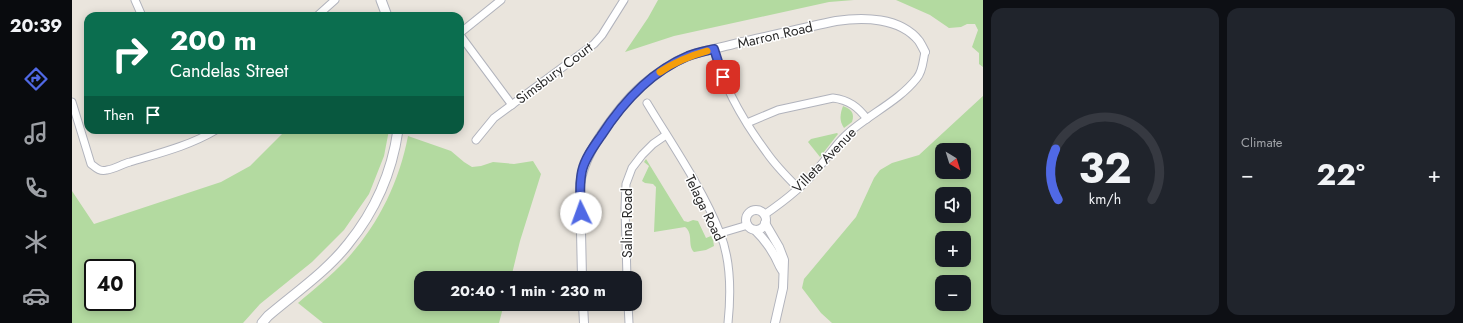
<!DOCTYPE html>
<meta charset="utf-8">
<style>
body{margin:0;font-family:Jost,sans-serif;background:#20242c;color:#f1f3f6;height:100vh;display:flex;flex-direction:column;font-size:15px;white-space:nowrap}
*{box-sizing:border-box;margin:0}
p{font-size:13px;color:#9ea1a6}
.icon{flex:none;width:22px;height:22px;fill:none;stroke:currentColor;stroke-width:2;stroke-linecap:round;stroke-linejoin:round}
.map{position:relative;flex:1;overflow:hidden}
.panel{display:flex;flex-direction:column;gap:8px;padding:8px;background:#0d0f14;width:480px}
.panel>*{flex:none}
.banner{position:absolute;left:12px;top:12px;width:380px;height:122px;border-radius:12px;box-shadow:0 2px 10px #0003;background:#0b6e4f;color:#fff;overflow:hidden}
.needle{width:26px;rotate:142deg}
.buttons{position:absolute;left:863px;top:143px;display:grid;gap:8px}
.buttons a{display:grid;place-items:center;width:36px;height:36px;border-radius:8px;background:#171b24;box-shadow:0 2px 10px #0003;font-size:20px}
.speed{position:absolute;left:12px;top:259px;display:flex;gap:8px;font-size:20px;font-weight:700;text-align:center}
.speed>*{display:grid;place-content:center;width:52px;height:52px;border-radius:50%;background:#171b24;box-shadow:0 2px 10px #0003;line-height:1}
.speed .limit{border:2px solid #111;border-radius:6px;background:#fff;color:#111}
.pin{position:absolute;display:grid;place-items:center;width:34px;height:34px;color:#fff;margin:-17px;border-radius:8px;box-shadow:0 2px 6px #0006}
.me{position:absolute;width:44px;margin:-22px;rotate:357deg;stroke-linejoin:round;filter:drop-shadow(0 0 3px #0008)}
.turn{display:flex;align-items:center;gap:14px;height:84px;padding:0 20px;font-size:18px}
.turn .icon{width:52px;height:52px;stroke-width:2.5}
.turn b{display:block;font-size:28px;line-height:34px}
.then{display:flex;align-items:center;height:38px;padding:0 20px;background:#0003;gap:8px;font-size:15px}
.big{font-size:30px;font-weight:700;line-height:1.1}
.panel .card{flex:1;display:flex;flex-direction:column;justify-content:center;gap:6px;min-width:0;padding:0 14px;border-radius:12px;background:#20242c}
.panel .dial{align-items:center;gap:0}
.dial svg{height:104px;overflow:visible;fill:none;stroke:#363941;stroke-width:7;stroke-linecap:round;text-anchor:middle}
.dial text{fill:#f1f3f6;stroke:none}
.heat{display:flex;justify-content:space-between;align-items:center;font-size:22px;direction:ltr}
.panel .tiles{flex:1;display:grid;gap:8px;grid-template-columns:repeat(2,1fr)}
.trip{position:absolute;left:342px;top:271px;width:228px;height:40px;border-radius:12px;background:#171b24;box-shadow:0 2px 10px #0003;font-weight:700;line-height:40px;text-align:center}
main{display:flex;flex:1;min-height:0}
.menu{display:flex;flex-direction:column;width:72px;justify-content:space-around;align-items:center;background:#090b0e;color:#9ea1a6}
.menu .icon{width:28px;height:28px}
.menu .current{color:#5069e5}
.menu b{font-size:18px;color:#f1f3f6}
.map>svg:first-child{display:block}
</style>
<main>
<nav class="menu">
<b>20:39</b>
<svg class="icon current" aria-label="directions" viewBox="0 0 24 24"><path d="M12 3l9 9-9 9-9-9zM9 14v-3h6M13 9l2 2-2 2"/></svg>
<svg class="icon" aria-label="music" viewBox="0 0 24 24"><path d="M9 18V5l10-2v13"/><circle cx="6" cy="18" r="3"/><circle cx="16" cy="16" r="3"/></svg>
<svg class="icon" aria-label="phone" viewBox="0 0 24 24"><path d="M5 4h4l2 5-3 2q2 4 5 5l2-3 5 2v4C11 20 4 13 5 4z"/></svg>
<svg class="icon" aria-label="climate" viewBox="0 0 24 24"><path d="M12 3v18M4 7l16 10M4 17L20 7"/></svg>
<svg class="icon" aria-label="car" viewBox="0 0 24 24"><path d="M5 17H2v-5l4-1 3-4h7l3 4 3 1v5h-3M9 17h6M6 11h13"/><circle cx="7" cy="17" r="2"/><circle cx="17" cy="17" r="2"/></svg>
</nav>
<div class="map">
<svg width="911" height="323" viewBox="0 0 911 323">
<rect width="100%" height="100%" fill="#eae5dd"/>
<!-- green -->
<g fill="#b3daa0" fill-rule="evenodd">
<path d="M586,0H782L757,2L602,36L553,52L576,18Z"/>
<path d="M824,0H911V67L907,64V53L900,47L906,30L903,24H895L889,27L877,28L858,15Z"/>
<path d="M911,96V323H760L749,313L730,288L732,279L784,217L802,178L808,170L820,163L847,155ZM870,150H892V172H870ZM870,194H892V216H870ZM870,238H892V260H870ZM870,282H892V304H870Z"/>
<path d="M771,106C779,109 783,113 780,122L772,128C767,121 768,114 771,106Z"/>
<path d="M214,130H317L312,156L297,194L272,230L240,262L188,304L171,323H0V191L22,224L149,182L178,166ZM21,268H55V302H21Z"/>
<path d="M765,133L766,134L748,157L736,142L739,139Z"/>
<path d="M336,136L379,151L392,162L400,167L409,166L421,162L442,164L461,161L469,174L448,241L439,278H349V304H432L427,323H251L226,303C242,289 259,276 274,260C306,225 327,183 336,136Z"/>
<path d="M574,159L612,221L616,222L621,220L626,221L634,238L639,236L641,240L642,246L634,250L622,252C615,245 622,234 613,227L582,232L584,187L581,184L573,183L570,181L577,166L572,162Z"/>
</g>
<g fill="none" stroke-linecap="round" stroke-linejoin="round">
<defs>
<g id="minor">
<path d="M63,0L70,16"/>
<path d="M245,16L263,0"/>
<path d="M388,33L429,0"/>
<path d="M388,35L440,105"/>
<path d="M642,49C651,87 672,122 695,153C704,166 715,177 726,188"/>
<path d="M0,102L19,164C24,168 28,172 35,170C43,169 50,164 58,162C88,153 117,146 144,130"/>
<path d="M575,103C599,143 631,189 648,233C659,260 659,294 656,323"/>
<path d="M675,123L706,110L761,98C777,100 786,107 795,119"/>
<path d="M404,140L422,118L522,44L530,35L552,0"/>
<path d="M692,215C711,202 733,185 747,167C756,157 764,144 774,135C797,114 826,102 845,78C851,71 851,60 853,52"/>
<path d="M649,233L676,225"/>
<path d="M555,278L553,208L554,184L560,168L570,155L581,144L594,135"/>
<path d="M556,304L557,323"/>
</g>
<g id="tertiary">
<circle cx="684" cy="220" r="10"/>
<path d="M693,223L707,247L712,260L711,288L703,323"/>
<path d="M683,230C690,237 696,244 701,253C705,259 706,264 710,270"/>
<path d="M510,278L508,184C512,160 524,141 538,122C556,97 573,80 600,64C619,52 644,49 666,43C698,36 731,28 764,21C791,17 828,17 847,41C849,44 851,48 853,52"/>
<path d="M511,304L512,323"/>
</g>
<g id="secondary">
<path d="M309,0L315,16"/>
<path d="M190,323L196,316C223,293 255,271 276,244C303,211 320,172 326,130"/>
</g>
</defs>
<!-- minor casing -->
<use href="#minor" stroke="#b1b3bc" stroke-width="9"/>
<!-- tertiary casing -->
<use href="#tertiary" stroke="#b1b3bc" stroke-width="10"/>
<!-- secondary casing -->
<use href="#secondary" stroke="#b1b3bc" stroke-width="11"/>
<!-- minor -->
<use href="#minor" stroke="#fff" stroke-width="7"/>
<!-- tertiary -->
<use href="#tertiary" stroke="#fff" stroke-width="8"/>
<!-- secondary -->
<use href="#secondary" stroke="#fff" stroke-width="9"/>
</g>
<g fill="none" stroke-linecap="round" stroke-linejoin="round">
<defs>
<path id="route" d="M509,213C508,199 507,185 510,171C513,158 522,146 529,136C551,102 578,72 616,56C624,53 634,51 642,49L651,77"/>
</defs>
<!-- route casing -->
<use href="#route" stroke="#344495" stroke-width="10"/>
<!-- route -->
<use href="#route" stroke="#5069e5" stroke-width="7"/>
<!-- slow -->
<path stroke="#f59e0b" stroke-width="7" d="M588,72C603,62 617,56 635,51"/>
</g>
<g text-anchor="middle" stroke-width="3" stroke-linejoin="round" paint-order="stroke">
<!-- street labels -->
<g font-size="14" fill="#2a2a2a" stroke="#fff">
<text transform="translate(703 35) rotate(-13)" y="5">Marron Road</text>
<text transform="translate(482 73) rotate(-37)" y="5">Simsbury Court</text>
<text transform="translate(752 160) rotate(-46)" y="5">Villeta Avenue</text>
<text transform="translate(633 208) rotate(64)" y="5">Telaga Road</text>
<text transform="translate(555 223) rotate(-90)" y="5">Salina Road</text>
</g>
</g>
</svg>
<div class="buttons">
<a><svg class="needle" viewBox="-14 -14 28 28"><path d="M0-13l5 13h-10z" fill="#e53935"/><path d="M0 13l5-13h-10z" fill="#9ea1a6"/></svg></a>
<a><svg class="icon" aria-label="sound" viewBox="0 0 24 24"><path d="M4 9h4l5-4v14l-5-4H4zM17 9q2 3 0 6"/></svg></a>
<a>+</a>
<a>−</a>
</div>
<div class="speed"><div class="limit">40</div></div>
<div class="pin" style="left:651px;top:77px;background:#d93025"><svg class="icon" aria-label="arrive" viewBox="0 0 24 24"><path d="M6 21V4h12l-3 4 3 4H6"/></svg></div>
<svg class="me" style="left:509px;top:213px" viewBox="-20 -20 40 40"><circle r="19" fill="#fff"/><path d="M0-13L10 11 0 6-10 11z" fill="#5069e5"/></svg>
<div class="trip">20:40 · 1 min · 230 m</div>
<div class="banner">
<div class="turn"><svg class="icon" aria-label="right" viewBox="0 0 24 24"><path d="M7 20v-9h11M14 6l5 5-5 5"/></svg><div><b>200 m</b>Candelas Street</div></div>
<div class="then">Then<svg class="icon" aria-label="arrive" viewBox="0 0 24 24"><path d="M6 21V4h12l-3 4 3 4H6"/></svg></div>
</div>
</div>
<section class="panel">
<div class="tiles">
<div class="card dial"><svg viewBox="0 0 100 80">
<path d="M14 69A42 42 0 1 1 86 69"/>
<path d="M14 69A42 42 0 0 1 12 30" stroke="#5069e5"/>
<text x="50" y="56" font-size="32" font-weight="700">32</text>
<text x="50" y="72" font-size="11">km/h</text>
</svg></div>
<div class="card"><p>Climate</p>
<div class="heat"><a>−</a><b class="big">22°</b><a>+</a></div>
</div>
</div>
</section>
</main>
